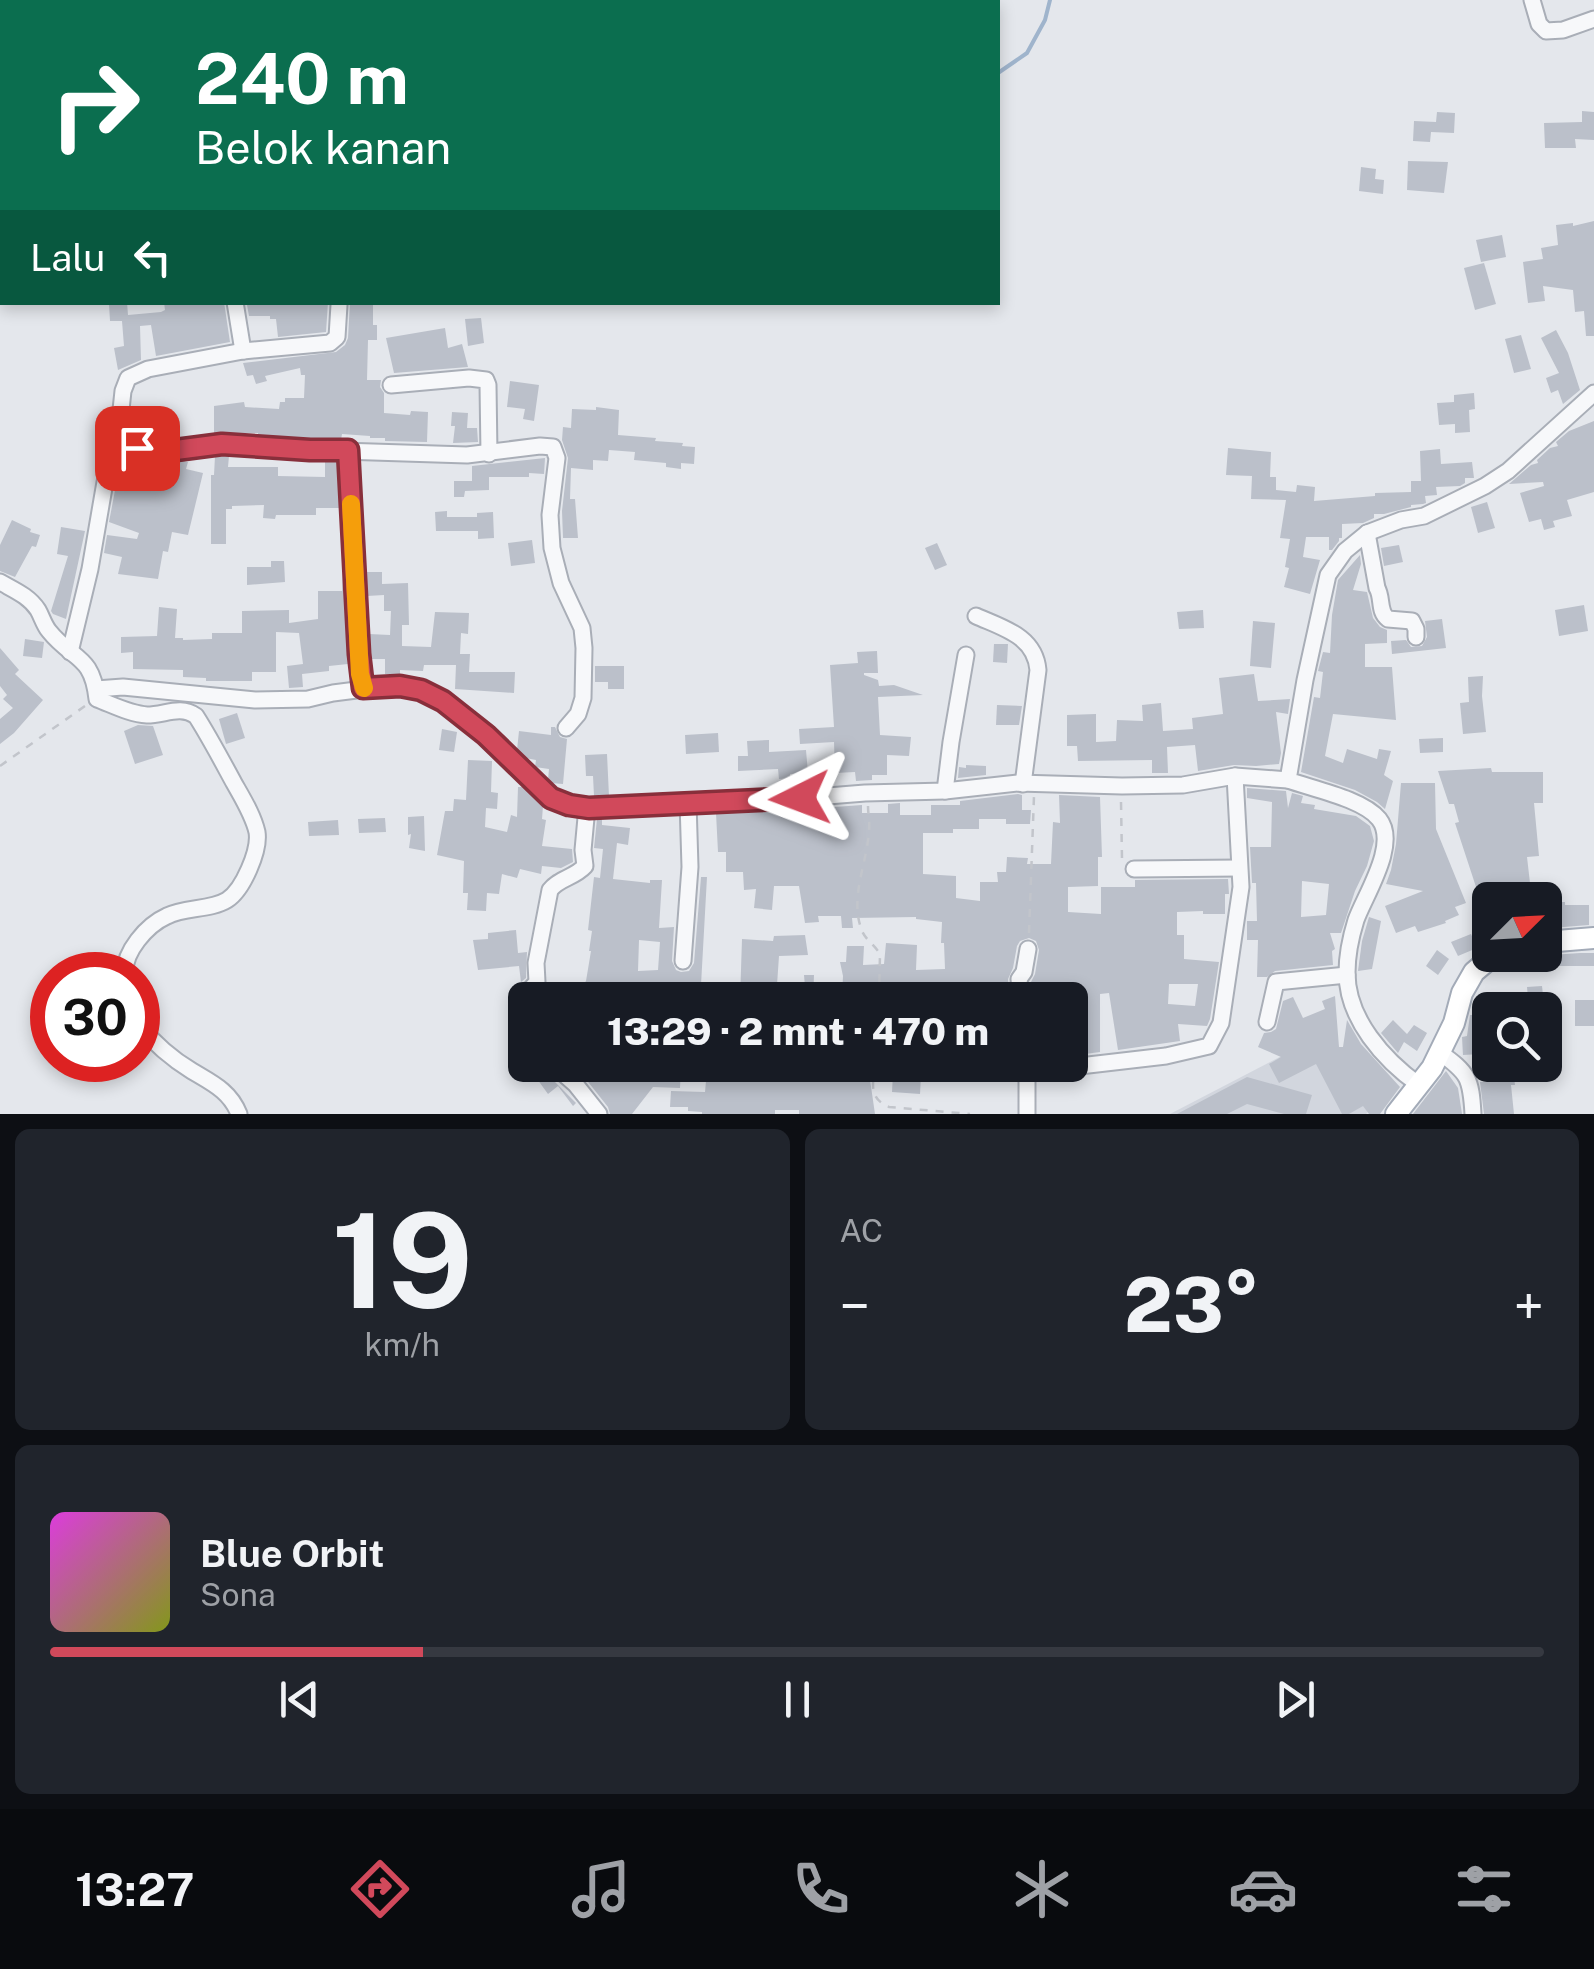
<!DOCTYPE html>
<html lang="id">
<meta charset="utf-8">
<style>
body{margin:0;font-family:"Public Sans",sans-serif;background:#20242c;color:#f1f3f6;height:100vh;display:flex;flex-direction:column;font-size:38px;white-space:nowrap}
*{box-sizing:border-box;margin:0}
p{font-size:32px;color:#9ea1a6}
.icon{flex:none;width:55px;height:55px;fill:none;stroke:currentColor;stroke-width:2;stroke-linecap:round;stroke-linejoin:round}
.map{position:relative;height:1114px;overflow:hidden}
.sheet{display:flex;flex-direction:column;gap:15px;padding:15px;background:#0d0f14;flex:1}
.sheet>*{flex:none}
.top-card{position:absolute;left:0px;top:0px;width:1000px;height:305px;box-shadow:0 5px 15px #0003;background:#0b6e4f;color:#fff;overflow:hidden}
.needle{width:65px;rotate:66deg}
.fabs{position:absolute;left:1472px;top:882px;display:grid;gap:20px}
.fabs a{display:grid;place-items:center;width:90px;height:90px;border-radius:15px;background:#171b24;box-shadow:0 5px 15px #0003;font-size:50px}
.speed{position:absolute;left:30px;top:952px;display:flex;gap:20px;font-size:50px;font-weight:700;text-align:center}
.speed>*{display:grid;place-content:center;width:130px;height:130px;border-radius:50%;background:#171b24;box-shadow:0 5px 15px #0003;line-height:1}
.speed .limit{border:15px solid #d22;background:#fff;color:#111}
.pin{position:absolute;display:grid;place-items:center;width:85px;height:85px;color:#fff;margin:-42px;border-radius:20px;box-shadow:0 5px 15px #0006}
.me{position:absolute;width:110px;margin:-55px;rotate:267deg;stroke-linejoin:round;filter:drop-shadow(0 0 8px #0008)}
.turn{display:flex;align-items:center;gap:35px;height:210px;padding:0 30px;font-size:45px}
.turn .icon{width:130px;height:130px;stroke-width:2.5}
.turn b{display:block;font-size:70px;line-height:85px}
.then{display:flex;align-items:center;height:95px;padding:0 30px;background:#0003;gap:20px;font-size:38px}
.big{font-size:75px;font-weight:800;line-height:1.1}
.sheet .tile{flex:1;display:flex;flex-direction:column;justify-content:center;gap:15px;min-width:0;padding:0 35px;border-radius:15px;background:#20242c}
.sheet .dial{align-items:center;gap:0}
.dial b{font-size:130px;line-height:1}
.song{display:flex;align-items:center;gap:30px}
.cover{width:120px;height:120px;border-radius:15px;background:linear-gradient(135deg,hsl(300 70% 55%),hsl(70 70% 35%))}
.played{height:10px;border-radius:5px;background:linear-gradient(90deg,#d1495b 25%,#363941 25%)}
.keys{display:flex;justify-content:space-around;direction:ltr}
.heat{display:flex;justify-content:space-between;align-items:center;font-size:55px;direction:ltr}
.sheet .tiles{flex:1;display:grid;gap:15px;grid-template-columns:1fr 1fr}
.tile:last-child{grid-column:span 2}
.trip{position:absolute;left:508px;top:982px;width:580px;height:100px;border-radius:15px;background:#171b24;box-shadow:0 5px 15px #0003;font-weight:800;line-height:100px;text-align:center}
.tabs{display:flex;height:160px;justify-content:space-around;align-items:center;background:#090b0e;color:#9ea1a6}
.tabs .icon{width:70px;height:70px}
.tabs .active{color:#d1495b}
.tabs b{font-size:45px;color:#f1f3f6}
.map>svg:first-child{display:block}
</style>
<div class="map">
<svg width="1594" height="1114" viewBox="0 0 1594 1114">
<rect width="100%" height="100%" fill="#e4e7ec"/>
<!-- built -->
<path fill="#d2d6de" d="M1326,1033L1368,1112L1366,1114H1170Z"/>
<g fill="none" stroke-linecap="round" stroke-linejoin="round">
<!-- stream -->
<g stroke="#9fb4cc" stroke-width="4">
<path d="M418,2L420,0"/>
<path d="M937,2L938,0"/>
<path d="M998,73L1027,53L1045,20L1050,0"/>
<path d="M0,282H2"/>
</g>
</g>
<!-- building -->
<g fill="#bbc0ca" fill-rule="evenodd">
<path d="M1582,111L1594,112V140L1575,139L1576,148H1545L1544,123L1582,122Z"/>
<path d="M1437,112L1455,113L1454,133L1431,132L1430,142L1413,141L1414,121L1436,122Z"/>
<path d="M1408,161L1448,162L1444,193L1407,190Z"/>
<path d="M1361,167L1376,169L1375,179L1384,180L1383,194L1359,191Z"/>
<path d="M1594,221V336H1586L1584,311L1575,312L1573,290L1543,286L1545,301L1528,303L1523,262L1543,259L1541,248L1558,245L1556,225L1573,223V226Z"/>
<path d="M1502,235L1506,257L1481,262L1476,240Z"/>
<path d="M1484,263L1496,304L1475,310L1464,268Z"/>
<path d="M127,302L128,315L161,312L165,310L164,302H224L230,342L156,356L151,325L140,326L141,360L118,370L114,348L124,346L122,321H110L109,304Z"/>
<path d="M272,302H328L326,332L278,337L276,319H270V316H249L247,305H272Z"/>
<path d="M350,302H373V325H377V340H368L367,380H381L380,387L384,393V413L410,415L411,411L428,412L427,442L385,441V438H370V436L342,434L341,440L258,435V433L214,434V406L244,402L245,407L279,409L280,402H285V398H304L305,375H301L300,368L265,376L267,381L256,384L253,375L247,376L243,363L336,352L345,345L348,338Z"/>
<path d="M481,318L484,343L468,346L465,319Z"/>
<path d="M445,328L448,348L462,344L468,367L394,373L386,338Z"/>
<path d="M1556,330L1568,353L1580,390L1563,404L1558,390L1551,393L1546,378L1559,373L1541,338Z"/>
<path d="M1521,335L1531,369L1514,373L1505,339Z"/>
<path d="M510,381L539,385L534,421L523,419L525,409L507,407Z"/>
<path d="M1474,393L1475,409L1469,410L1470,432L1455,433V424L1439,425L1437,403L1454,402V395Z"/>
<path d="M596,407L619,410L618,435L656,438L655,441L683,443L682,446L695,447L694,464L681,463V469L666,467V463L634,460L635,452L609,450L608,461L593,460V470L571,468L570,499H575L578,538H563L562,511L568,458L562,440L563,427L571,428L572,409L596,410Z"/>
<path d="M452,412L468,413L467,428H477L478,442L453,443L455,426H451Z"/>
<path d="M132,415L144,417L141,433H177V438L129,436Z"/>
<path d="M1594,421V492L1567,500L1572,516L1553,521L1555,527L1544,530L1541,519L1529,522L1520,493L1544,486L1543,482L1509,484L1531,465L1538,463L1537,460L1550,448L1558,446L1556,442L1569,431Z"/>
<path d="M1228,448L1271,452L1270,477H1276V490L1296,492L1297,485L1315,487L1314,501L1375,496V493L1411,492V481H1421L1420,451L1440,449L1441,464L1472,462L1474,478H1465V483L1460,486L1436,487L1437,495L1425,496L1426,503L1423,504L1411,505V507L1384,514H1374V518L1363,523L1342,524V538H1339V541L1332,550H1329V537H1306L1303,557L1320,560L1310,594L1284,587L1289,568L1285,567L1290,539L1280,538L1286,500L1251,499L1252,476L1226,475Z"/>
<path d="M222,455L229,456L228,467H278V476L325,477V462H337L340,508H316V515H276L275,519L263,518L264,505L232,506V509H226V544H211V475H214L215,456Z"/>
<path d="M545,458L544,474L529,473V477H489V490L465,491L464,497H454V481H472V466Z"/>
<path d="M125,459L142,463V460L182,461L188,462L186,469L203,473L188,535L172,532L168,552L163,551L158,579L118,574L122,557L104,553L107,535L137,539L139,533L109,522L116,485Z"/>
<path d="M1487,502L1495,528L1478,533L1471,507Z"/>
<path d="M447,511V517H477V513L493,512L494,538L478,539V531H436L435,512Z"/>
<path d="M12,520L31,529L30,532L40,535L36,547L32,546L15,577L0,571V545Z"/>
<path d="M61,527L85,531L66,619L53,614L51,611L68,556L57,554Z"/>
<path d="M532,540L535,563L511,566L508,543Z"/>
<path d="M937,543L947,565L935,570L925,548Z"/>
<path d="M1399,545L1403,562L1384,566L1381,548Z"/>
<path d="M1360,555L1361,564L1353,590L1367,592L1373,618L1380,627L1387,630V643L1365,644V667H1392L1396,720L1333,714L1325,756L1343,763L1347,749L1377,759L1379,749L1391,751L1384,775L1393,781L1385,809L1377,802L1355,790L1301,772L1314,697L1320,698L1323,672L1318,671L1323,652L1330,653L1332,615L1338,580Z"/>
<path d="M271,561H284L285,582L247,585V567H271Z"/>
<path d="M343,568L348,664L329,666V671L302,674L303,687L289,688L287,666L303,664L299,633L276,632V672H252V681H206V678L183,677V670L133,669V652L121,653V637L157,636L159,607L177,609L175,638H183V640L212,639V633H242V611L289,610V623L318,619V591H342Z"/>
<path d="M366,572H382V584L408,583L409,625H402V646L431,647L435,612L469,613L468,634L461,633L460,654H470L469,672H515L514,693L455,689L456,665H424L423,671L400,670V674H385V659H371L369,634L390,635L391,611H384V595L367,596Z"/>
<path d="M1584,605L1588,631L1559,636L1555,610Z"/>
<path d="M1203,610L1204,628L1179,629L1177,612Z"/>
<path d="M1442,619L1446,648L1392,654L1391,641L1406,640L1411,647L1422,646L1427,637L1425,621Z"/>
<path d="M1253,621L1275,623L1271,668L1250,666Z"/>
<path d="M25,639L44,642L42,658L23,656Z"/>
<path d="M994,644H1008L1007,663L993,662Z"/>
<path d="M0,648L19,670L15,674L43,700L14,733L0,744V719L13,708L3,699L7,695L0,686Z"/>
<path d="M877,651L878,673H864V675L878,680L879,686L894,685L923,695L878,697L880,735L911,737L909,756L887,755V775H872V780L856,781L855,772L835,773L834,742L800,744L799,729L834,727L830,665L858,663L857,652Z"/>
<path d="M595,666H624V689H608V682H595Z"/>
<path d="M1254,674L1258,701L1290,699L1288,714L1276,712L1281,753L1279,764L1256,766L1234,765L1198,771L1195,745L1167,747L1168,773H1152V760L1078,761L1077,746H1067V715L1096,714V742L1116,741L1117,720L1143,721L1142,705L1161,703L1163,731L1193,729L1192,718L1223,714L1219,678Z"/>
<path d="M1483,676L1482,696L1486,732L1463,734L1460,703L1469,702L1468,677Z"/>
<path d="M997,705L1022,706L1019,725H996Z"/>
<path d="M237,713L245,738L226,744L219,719Z"/>
<path d="M138,725L153,726L163,755L135,764L124,731Z"/>
<path d="M551,727H555L560,737L567,739L563,784L551,783L548,780L549,769L535,767L536,760L525,758L517,750L519,731L551,735Z"/>
<path d="M442,729L457,732L454,752L439,750Z"/>
<path d="M718,733L719,752L686,754L685,735Z"/>
<path d="M1443,738V752L1420,753L1419,739Z"/>
<path d="M769,740V752L806,750L808,773L790,774V778L779,779L778,769L738,771V756H748L747,741Z"/>
<path d="M607,754L609,796H594L593,776H586L585,755Z"/>
<path d="M468,760L492,761L491,792L498,793L497,809L486,808L485,827L507,832L511,815L517,817L518,787H523L543,806L542,819L546,820L542,846L572,849L573,862L561,868L542,866L541,874L520,869L517,878L502,874L499,894L487,893L486,911L467,910L468,893H463L464,861L437,855L445,811H453L454,799L466,800Z"/>
<path d="M966,765L986,766V775L958,778L959,767L966,768Z"/>
<path d="M1491,768L1492,772H1543V803H1534L1539,856L1527,857L1530,883H1526L1528,900H1516L1514,883L1478,893L1455,823L1459,822L1454,804H1449L1438,771Z"/>
<path d="M1401,783H1435L1436,829L1466,903L1455,907L1459,915L1445,921L1446,923L1418,932L1415,926L1396,933L1385,906L1423,891L1386,884L1391,870L1396,844Z"/>
<path d="M1247,788L1286,791L1288,808L1292,793L1303,796L1301,803L1315,805L1314,809L1356,816L1370,826L1374,841L1367,866L1355,891L1341,933H1330L1335,949L1332,951L1333,965L1275,971L1267,977H1257L1258,940H1247V921H1257L1256,883H1252L1250,847H1271L1272,802L1247,798ZM1302,881L1329,884L1326,915L1301,917Z"/>
<path d="M1018,794L1022,795V810H1031L1030,824H1006V819H979V829H953V833H923V874L956,876V898L980,901V882H998L997,872H1006L1007,857L1028,858L1027,864H1051L1053,822L1060,823L1059,795L1100,797L1102,857H1098V886L1068,887V912L1101,914V887H1135V880L1228,879L1229,894H1225V914H1203V911L1177,912V935H1184V959L1219,962L1210,1019L1207,1026L1178,1024L1180,1041L1118,1050L1109,993L1100,994V1052L1070,1056V1000H1032L1031,982L1035,974L1039,950L1036,941L1029,938L1020,941L1017,946L1013,968L1008,979L1009,990L982,988L981,994L935,993V995L911,996V1000L842,996L843,976L840,962H846L847,946H864L863,965L884,964L886,943L917,945L916,970L945,969L944,943H941L942,922L916,919V917L852,918L853,928H842L841,916H818L819,922L805,923L799,886H774L772,910L754,908L756,889L744,890L743,872H726V852H718L716,813L767,812L862,805V813H888V804L900,803V815H931V805H960V801ZM1169,984H1198L1195,1006L1168,1004Z"/>
<path d="M424,816L425,851L409,848L411,834L408,835V817Z"/>
<path d="M385,818L386,832L359,833L358,819Z"/>
<path d="M602,818V825L630,828L628,845L617,843L613,879L650,883V880H662L659,928L674,927L672,961L676,970L681,972L689,971L694,963L701,877H707L701,985L722,988L720,1000H643V988L617,985L609,1000H589L578,992L586,981L591,951H589L592,931L588,930L594,877L600,878L603,849L594,848L597,819ZM639,940L660,942L658,970L638,971Z"/>
<path d="M338,820L339,835L309,836L308,822Z"/>
<path d="M1549,902H1565V905H1589V925L1551,928Z"/>
<path d="M1369,917L1381,921L1372,969L1358,971L1362,941Z"/>
<path d="M516,930L518,953L527,952L526,978L521,982L519,966L478,970L473,940L488,939V933Z"/>
<path d="M1471,934L1477,948L1458,956L1451,942Z"/>
<path d="M805,935L808,955L779,956L777,985H782L783,988L805,987L804,975H814L813,1000H740L742,939L773,941L774,936Z"/>
<path d="M1437,950L1449,959L1438,975L1426,966Z"/>
<path d="M1580,953H1594V966H1552L1551,955Z"/>
<path d="M1542,986L1543,995H1552L1553,1008L1529,1010L1527,987Z"/>
<path d="M1335,996L1339,1047H1343L1347,1020L1361,1044L1400,1087L1380,1114H1369L1363,1106L1349,1114H1342L1316,1064L1279,1083L1269,1064L1281,1057L1258,1047L1264,1033L1271,1032L1276,1029L1283,1001L1293,997L1303,1018L1325,1009L1322,1001Z"/>
<rect x="1575" y="1000" width="19" height="26"/>
<path d="M1470,1015H1483V1029H1480L1481,1054L1463,1055L1462,1037L1467,1036Z"/>
<path d="M1393,1020L1407,1034L1414,1025L1427,1033L1417,1051L1404,1042L1398,1053L1381,1033Z"/>
<path d="M527,1065H546L551,1078L576,1103L573,1106L558,1086L548,1094Z"/>
<path d="M570,1065H624L635,1074L640,1065L681,1066L680,1088L653,1087L632,1114H610L608,1107L585,1078Z"/>
<path d="M756,1065H770V1069H774V1076L798,1077V1065L868,1066L875,1114H799V1110H775V1114H702V1112L688,1111V1107H670L671,1091L705,1092L706,1081L745,1082V1070H756Z"/>
<path d="M1513,1069L1515,1085H1511L1514,1114H1484L1480,1082L1502,1080L1501,1071Z"/>
<path d="M1446,1071L1458,1088L1462,1114H1413Z"/>
<path d="M893,1073L921,1075L920,1094L892,1092Z"/>
<path d="M1247,1077L1312,1095L1306,1114H1284L1247,1104L1227,1114H1177Z"/>
</g>
<g fill="none" stroke-linecap="round" stroke-linejoin="round">
<defs>
<g id="minor">
<path d="M1532,0L1539,24L1546,31L1563,30L1594,19"/>
<path d="M235,302L243,351"/>
<path d="M391,385L469,378L486,380L488,385L489,454"/>
<path d="M117,447L176,450L222,444L310,450L467,455L540,446L553,447L557,458L550,515L552,548L561,583L582,628L584,648L583,698L578,714L566,728"/>
<path d="M348,450L359,653L363,688"/>
<path d="M1367,533L1377,588C1383,598 1378,612 1388,619L1412,621L1416,629V637"/>
<path d="M0,582C14,590 29,596 38,610C42,617 44,625 49,631C73,661 92,654 97,699C113,705 130,714 147,715C165,715 180,705 196,716C210,738 222,761 234,783C243,799 253,815 257,832C260,850 243,890 227,900C211,910 184,907 167,916C147,925 123,952 125,975"/>
<path d="M976,616C1003,628 1035,636 1038,670L1023,784"/>
<path d="M70,652L90,569L105,482L117,447L123,391L128,378L148,369L243,351L330,343L337,337L339,305"/>
<path d="M96,689L123,687L255,700L308,699L333,693L380,687L399,686L421,689L443,701L467,719L551,798L569,805L589,808L688,802L766,801L865,793L945,791L1018,783L1122,786L1183,785L1235,776L1288,780"/>
<path d="M945,791L951,742L966,655"/>
<path d="M1134,869L1239,868"/>
<path d="M683,961L690,867L688,802"/>
<path d="M1021,1000L1019,979L1024,972L1028,949"/>
<path d="M525,1008L523,997L537,982L536,963L550,890C559,878 574,878 585,866L583,850L587,807"/>
<path d="M1267,1022L1276,982L1347,975"/>
<path d="M138,1024C153,1042 172,1059 192,1071C212,1083 230,1091 239,1114"/>
<path d="M1439,1052C1469,1073 1471,1079 1473,1114"/>
<path d="M557,1065L559,1070L576,1085L599,1114"/>
<path d="M1028,1072L1166,1056L1209,1046L1221,1023L1241,887L1235,776"/>
<path d="M1419,1085C1384,1060 1347,1019 1347,973C1347,955 1351,936 1356,920C1365,895 1399,844 1379,819C1363,799 1313,789 1288,780L1305,680L1328,575L1345,551L1367,533L1401,520L1424,516L1485,486L1508,471L1594,393"/>
<path d="M1027,1114V1065"/>
</g>
<g id="major">
<path d="M1545,942L1594,938"/>
<path d="M1396,1114L1432,1068L1454,1023L1462,993L1474,972L1494,955"/>
</g>
</defs>
<!-- minor casing -->
<use href="#minor" stroke="#a9aeb7" stroke-width="19"/>
<!-- major casing -->
<use href="#major" stroke="#a3abb8" stroke-width="24"/>
<!-- path -->
<g stroke="#c2c5cb" stroke-width="2.5" stroke-dasharray="8 8" stroke-linecap="butt">
<path d="M0,766L85,706"/>
<path d="M1121,802L1122,859"/>
<path d="M868,806C868,814 870,822 869,831C867,863 850,897 861,928C864,939 874,944 880,954L879,1000"/>
<path d="M1029,933L1034,796"/>
<path d="M875,1065C873,1084 868,1098 889,1107L970,1114"/>
</g>
<!-- minor -->
<use href="#minor" stroke="#f7f8fa" stroke-width="15"/>
<!-- major -->
<use href="#major" stroke="#fff" stroke-width="20"/>
</g>
<g fill="none" stroke-linecap="round" stroke-linejoin="round">
<defs>
<path id="route" d="M137,448L176,450L222,444L310,450H348L359,654L363,688L400,686L421,690L443,701L486,735L551,798L569,805L589,808L800,798"/>
</defs>
<!-- route casing -->
<use href="#route" stroke="#882f3b" stroke-width="25"/>
<!-- route -->
<use href="#route" stroke="#d1495b" stroke-width="18"/>
<!-- slow -->
<path stroke="#f59e0b" stroke-width="18" d="M351,504L360,674L364,688"/>
</g>
</svg>
<div class="fabs">
<a><svg class="needle" viewBox="-14 -14 28 28"><path d="M0-13l5 13h-10z" fill="#e53935"/><path d="M0 13l5-13h-10z" fill="#9ea1a6"/></svg></a>
<a><svg class="icon" aria-label="search" viewBox="0 0 24 24"><circle cx="10" cy="10" r="6"/><path d="M15 15l6 6"/></svg></a>
</div>
<div class="speed"><div class="limit">30</div></div>
<div class="pin" style="left:137px;top:448px;background:#d93025"><svg class="icon" aria-label="arrive" viewBox="0 0 24 24"><path d="M6 21V4h12l-3 4 3 4H6"/></svg></div>
<svg class="me" style="left:800px;top:798px" viewBox="-20 -20 40 40"><path d="M0-17L14 15 0 8-14 15z" fill="#d1495b" stroke="#fff" stroke-width="4"/></svg>
<div class="trip">13:29 · 2 mnt · 470 m</div>
<div class="top-card">
<div class="turn"><svg class="icon" aria-label="right" viewBox="0 0 24 24"><path d="M7 20v-9h11M14 6l5 5-5 5"/></svg><div><b>240 m</b>Belok kanan</div></div>
<div class="then">Lalu<svg class="icon" aria-label="left" viewBox="0 0 24 24"><path d="M17 20v-9H6M10 6l-5 5 5 5"/></svg></div>
</div>
</div>
<section class="sheet">
<div class="tiles">
<div class="tile dial"><b>19</b><p>km/h</p></div>
<div class="tile"><p>AC</p>
<div class="heat"><a>−</a><b class="big">23°</b><a>+</a></div>
</div>
<div class="tile">
<div class="song"><i class="cover"></i><div><b>Blue Orbit</b><p>Sona</p></div></div>
<div class="played"></div>
<div class="keys"><svg class="icon" aria-label="previous" viewBox="0 0 24 24"><path d="M18 5L8 12l10 7zM5 5v14"/></svg><svg class="icon" aria-label="pause" viewBox="0 0 24 24"><path d="M8 5v14M16 5v14"/></svg><svg class="icon" aria-label="next" viewBox="0 0 24 24"><path d="M6 5l10 7-10 7zM19 5v14"/></svg></div>
</div>
</div>
</section>
<nav class="tabs">
<b>13:27</b>
<svg class="icon active" aria-label="directions" viewBox="0 0 24 24"><path d="M12 3l9 9-9 9-9-9zM9 14v-3h6M13 9l2 2-2 2"/></svg>
<svg class="icon" aria-label="music" viewBox="0 0 24 24"><path d="M9 18V5l10-2v13"/><circle cx="6" cy="18" r="3"/><circle cx="16" cy="16" r="3"/></svg>
<svg class="icon" aria-label="phone" viewBox="0 0 24 24"><path d="M5 4h4l2 5-3 2q2 4 5 5l2-3 5 2v4C11 20 4 13 5 4z"/></svg>
<svg class="icon" aria-label="climate" viewBox="0 0 24 24"><path d="M12 3v18M4 7l16 10M4 17L20 7"/></svg>
<svg class="icon" aria-label="car" viewBox="0 0 24 24"><path d="M5 17H2v-5l4-1 3-4h7l3 4 3 1v5h-3M9 17h6M6 11h13"/><circle cx="7" cy="17" r="2"/><circle cx="17" cy="17" r="2"/></svg>
<svg class="icon" aria-label="filters" viewBox="0 0 24 24"><path d="M4 7h16M4 17h16"/><circle cx="9" cy="7" r="2"/><circle cx="15" cy="17" r="2"/></svg>
</nav>
